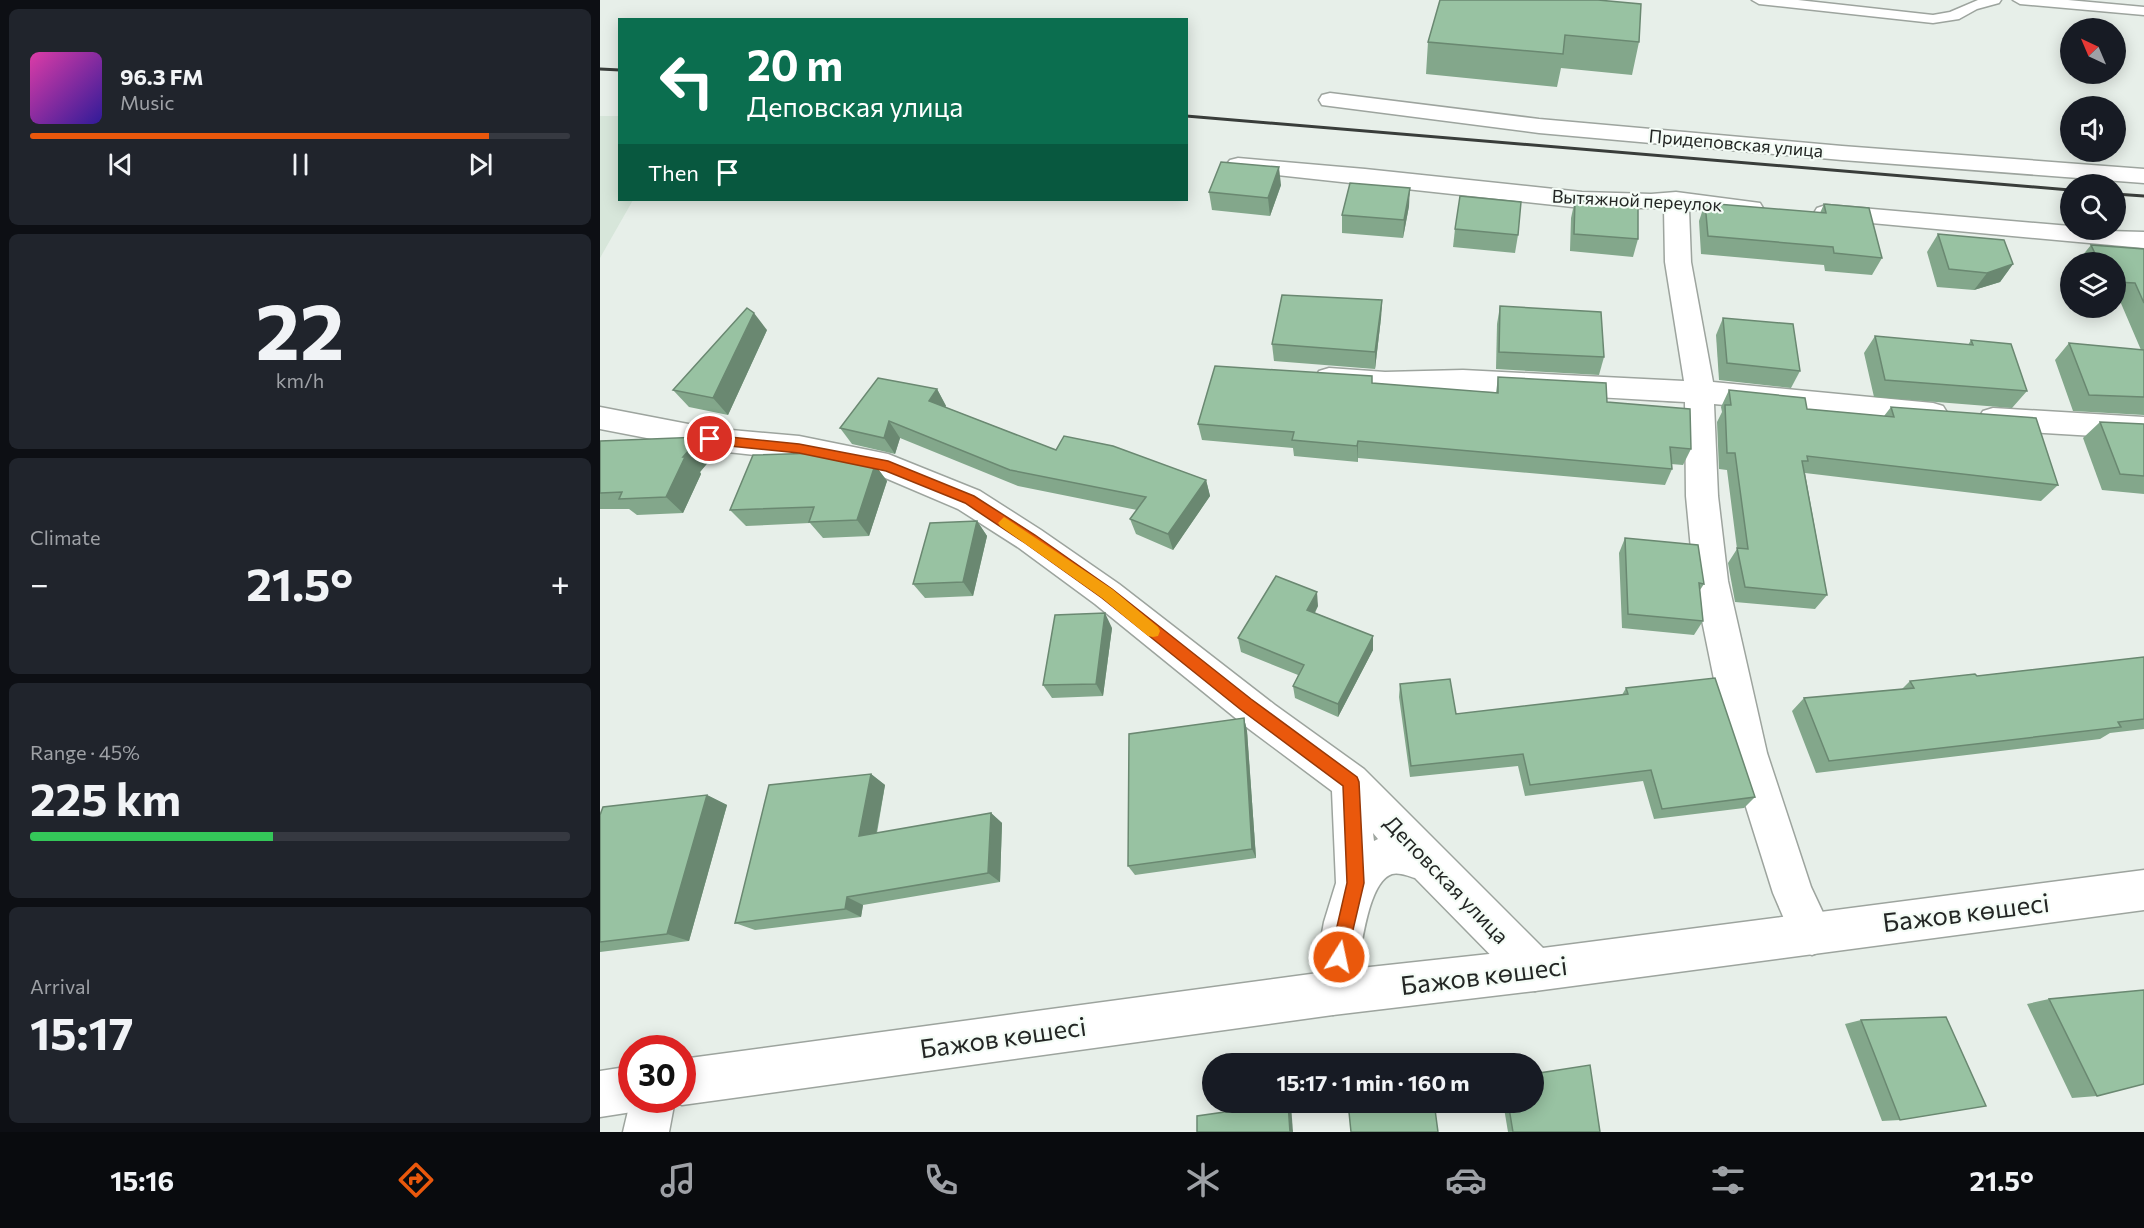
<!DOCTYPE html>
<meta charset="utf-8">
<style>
body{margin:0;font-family:Commissioner,sans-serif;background:#20242c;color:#f1f3f6;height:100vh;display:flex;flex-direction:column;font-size:22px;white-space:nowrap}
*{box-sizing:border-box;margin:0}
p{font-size:20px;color:#9ea1a6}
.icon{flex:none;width:33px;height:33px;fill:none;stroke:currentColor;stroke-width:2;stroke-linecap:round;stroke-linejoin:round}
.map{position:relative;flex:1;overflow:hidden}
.panel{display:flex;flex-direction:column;gap:9px;padding:9px;background:#0d0f14;width:600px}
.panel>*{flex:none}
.banner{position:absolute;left:18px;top:18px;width:570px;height:183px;border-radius:0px;box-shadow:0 3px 15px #0003;background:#0b6e4f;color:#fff;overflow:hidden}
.needle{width:39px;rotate:316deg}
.fabs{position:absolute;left:1460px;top:18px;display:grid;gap:12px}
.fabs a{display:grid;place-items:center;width:66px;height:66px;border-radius:50%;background:#171b24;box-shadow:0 3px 15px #0003;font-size:30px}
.speed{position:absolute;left:18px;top:1035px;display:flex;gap:12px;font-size:30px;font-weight:700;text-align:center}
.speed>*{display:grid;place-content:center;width:78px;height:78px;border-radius:50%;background:#171b24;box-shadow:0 3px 15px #0003;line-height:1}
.speed .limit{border:9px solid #d22;background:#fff;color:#111}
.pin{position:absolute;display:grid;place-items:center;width:51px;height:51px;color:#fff;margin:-26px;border:3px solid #fff;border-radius:50%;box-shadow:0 2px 6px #0007}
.me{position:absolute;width:66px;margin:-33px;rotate:10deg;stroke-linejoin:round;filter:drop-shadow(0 0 4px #0008)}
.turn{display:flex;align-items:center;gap:21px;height:126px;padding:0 30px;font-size:27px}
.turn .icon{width:78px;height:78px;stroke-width:2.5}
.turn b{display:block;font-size:42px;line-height:51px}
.then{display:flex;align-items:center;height:57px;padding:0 30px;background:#0003;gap:12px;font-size:22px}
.big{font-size:45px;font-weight:700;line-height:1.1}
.panel .card{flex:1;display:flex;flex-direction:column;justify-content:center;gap:9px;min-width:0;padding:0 21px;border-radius:9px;background:#20242c}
.panel .dial{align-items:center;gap:0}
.dial b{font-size:78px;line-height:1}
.song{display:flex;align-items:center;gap:18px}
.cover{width:72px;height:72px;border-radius:9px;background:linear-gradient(135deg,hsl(320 70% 55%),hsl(250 70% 35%))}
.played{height:6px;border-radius:3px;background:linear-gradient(90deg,#ea580c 85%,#363941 85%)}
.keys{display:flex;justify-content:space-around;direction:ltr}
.heat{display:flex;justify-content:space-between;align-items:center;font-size:33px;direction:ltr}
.charge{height:9px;border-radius:4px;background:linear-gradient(90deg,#34c759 45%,#363941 0)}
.trip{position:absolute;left:602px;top:1053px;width:342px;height:60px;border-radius:30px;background:#171b24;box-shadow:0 3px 15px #0003;font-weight:700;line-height:60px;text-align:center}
.tabs{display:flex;height:96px;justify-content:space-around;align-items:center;background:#090b0e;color:#9ea1a6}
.tabs .icon{width:42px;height:42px}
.tabs .selected{color:#ea580c}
.tabs b{font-size:27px;color:#f1f3f6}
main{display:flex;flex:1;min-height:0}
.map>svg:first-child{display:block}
</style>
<main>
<section class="panel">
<div class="card">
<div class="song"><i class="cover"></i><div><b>96.3 FM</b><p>Music</p></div></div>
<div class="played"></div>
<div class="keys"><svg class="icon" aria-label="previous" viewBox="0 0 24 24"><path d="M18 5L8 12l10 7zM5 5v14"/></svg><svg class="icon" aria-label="pause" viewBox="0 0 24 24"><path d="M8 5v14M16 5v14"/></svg><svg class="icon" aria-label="next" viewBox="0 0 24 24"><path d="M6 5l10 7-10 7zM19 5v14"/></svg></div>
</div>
<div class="card dial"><b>22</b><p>km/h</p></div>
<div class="card"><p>Climate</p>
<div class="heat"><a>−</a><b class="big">21.5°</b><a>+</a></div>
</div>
<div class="card"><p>Range · 45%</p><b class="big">225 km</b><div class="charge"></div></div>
<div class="card"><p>Arrival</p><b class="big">15:17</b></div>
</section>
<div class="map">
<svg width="1544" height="1132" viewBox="0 0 1544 1132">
<rect width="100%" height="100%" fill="#e7efe9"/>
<!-- built -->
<path fill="#d7e6da" d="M0,116H19L20,200H33L0,258Z"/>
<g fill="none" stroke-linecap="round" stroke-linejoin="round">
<defs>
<g id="service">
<path d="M1152,0H1198L1333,15L1350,12L1378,0H1401L1399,3L1377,9L1359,19L1333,23L1159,4Z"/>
<path d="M1413,0H1468L1544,7V15L1420,4Z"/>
</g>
<g id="minor">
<path d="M730,93L939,119L1242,146L1544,169V183L1242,160L939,133L722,105L719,100L722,95Z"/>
<path d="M638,158L765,169L982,192L1051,194L1076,192L1160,203L1163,208L1160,213L1151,216L1089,209L1091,262L1113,382L1333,403L1343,406L1348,414L1343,422L1333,425L1114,404L1118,496L1128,581L1167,753L1211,887L1233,934L1227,949L1212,955L1197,949L1173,893L1129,753L1094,581L1086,496L1085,402C1012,398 938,393 865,391C817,389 765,399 719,385L715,378L719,371L729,368L785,372L863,370L1084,381L1065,262L1064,208H982L630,170L626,165L630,160Z"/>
<path d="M1226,205L1470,226V230L1544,232V248L1217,218L1214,213L1217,208Z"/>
<path d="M0,407L109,428L199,436L288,454L380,491L441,530L519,584L675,705L764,769L950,955L956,970L950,985L935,991L920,985L815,878C809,876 799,872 792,874C762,884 760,980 748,1008L733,1015L718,1008L711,993L724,922L736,883L732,791L649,729L495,604L419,548L358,509L283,477L199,460L109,450L0,429ZM773,833L778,839L774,841Z"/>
<path d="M1393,408L1544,417V439L1393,430L1383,427L1378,419L1383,411Z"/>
<path d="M32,1094V1100H75L69,1132H23Z"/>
</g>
<g id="primary">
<path d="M1544,870V910L935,991L733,1015L82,1105L70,1100H82V1059L733,971L935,949Z"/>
<path d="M32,1066V1100H50L48,1105L32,1112L0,1117V1071Z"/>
</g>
</defs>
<!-- service casing -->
<use href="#service" stroke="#9da49e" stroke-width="3"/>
<!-- minor casing -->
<use href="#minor" stroke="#9da49e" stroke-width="3"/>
<!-- primary casing -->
<use href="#primary" stroke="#9da49e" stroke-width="3"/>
<!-- service -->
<use href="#service" fill="#fff" fill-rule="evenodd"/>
<!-- minor -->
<use href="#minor" fill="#fff" fill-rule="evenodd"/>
<!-- primary -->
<use href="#primary" fill="#fff" fill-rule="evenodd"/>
<!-- rail -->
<g stroke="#393d3a" stroke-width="3">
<path d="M0,69L20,70"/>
<path d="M586,116L1470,190"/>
<path d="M1515,194L1544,196"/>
</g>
</g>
<!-- wall -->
<g fill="#83a78b">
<path d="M840,0L1039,42L1032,75L961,68L957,87L826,74L828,42Z"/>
<path d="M681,185L670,216L612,210L609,192Z"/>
<path d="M975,200L1038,239L1033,257L970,251L971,218Z"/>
<path d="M1105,203L1220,213L1224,204L1282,258L1272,275L1225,271L1224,265L1101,254L1099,221Z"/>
<path d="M809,206L803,238L742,233V215Z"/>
<path d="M855,229L918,235L915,253L853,247Z"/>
<path d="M1338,234L1413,264L1400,282L1374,290L1337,287L1327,252Z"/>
<path d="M1491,245L1544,249V415L1473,411L1455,360L1469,343L1541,350L1520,301H1515V262H1477Z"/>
<path d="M782,300L781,318L775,369L674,361L672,344Z"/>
<path d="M900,306L1004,357L999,375L896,369L897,324Z"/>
<path d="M1123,318L1200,371L1191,388L1119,380L1116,335Z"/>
<path d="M167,330L128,415L89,407L73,390Z"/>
<path d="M1275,336L1368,345L1371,340L1427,391L1412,408L1274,397L1264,353Z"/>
<path d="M772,376V383L896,393L898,377L1007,402L1091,449L1083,465L1071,464L1072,469L1065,485L758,458V462L694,456L693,448L602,440L598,424Z"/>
<path d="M337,389L346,406L345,407L456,450L606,480L610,496L573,550L536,534L530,519L537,510L418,486L300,438L295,454L252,444L240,428Z"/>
<path d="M1129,390L1207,409L1284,416L1291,407L1458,485L1441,501L1205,473L1227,595L1215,609L1135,602L1128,563L1137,549L1127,470L1119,469L1117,422L1122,412L1121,407Z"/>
<path d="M1500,422L1544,424V494L1502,490L1483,438Z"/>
<path d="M0,441L115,454L100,472L101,474L83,513L37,515L29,509H0Z"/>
<path d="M275,465L287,481L269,536L223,538L210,523L146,526L130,510Z"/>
<path d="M377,521L387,536L373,596L325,598L313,584Z"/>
<path d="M1025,538L1104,584L1100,590L1103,621L1094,635L1022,628L1019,553Z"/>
<path d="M718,606L715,613L773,636V650L738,717L695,698L693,686L698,675L641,652L638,638Z"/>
<path d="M512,628L503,696L452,698L443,685Z"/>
<path d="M1544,657V729L1510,733L1500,739L1216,773L1192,711L1204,698L1302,689L1310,681L1377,676Z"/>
<path d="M800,684L856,714L1022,695L1026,688L1155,797L1144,808L1054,819L1043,781L925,796L918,766L810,777L799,697Z"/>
<path d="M644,718L647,731L656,858L535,875L528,866Z"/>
<path d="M271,774L285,785L277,833L391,813L402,823L400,882L263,905L261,917L155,930L135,923Z"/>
<path d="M107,795L127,805L89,941L0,952V815Z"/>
<path d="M1449,999L1497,1096L1472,1098L1427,1004Z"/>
<path d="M1261,1020L1300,1120L1282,1121L1245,1024Z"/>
<path d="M903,1102H933L1000,1132H908Z"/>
</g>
<!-- shaded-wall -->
<g fill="#6a8871">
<path d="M679,167L681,185L670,216L668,198Z"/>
<path d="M810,188L809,206L803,238L804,220Z"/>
<path d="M1413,264L1400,282L1374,290L1387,273Z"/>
<path d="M782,300L781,318L775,369V352Z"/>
<path d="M154,313L167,330L128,415L113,398Z"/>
<path d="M337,389L346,406L339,417L329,401Z"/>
<path d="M289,421L300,438L295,454L284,438Z"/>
<path d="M100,437L115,454L100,472L101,474L83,513L66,497L83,457Z"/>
<path d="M758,441V462L757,446Z"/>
<path d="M275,465L287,481L269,536L257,520Z"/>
<path d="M606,480L610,496L573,550L568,534Z"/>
<path d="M377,521L387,536L373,596L363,582Z"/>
<path d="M717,592L718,606L708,624L707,610Z"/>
<path d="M505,613L512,628L503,696L496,684Z"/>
<path d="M773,636V650L738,717V704Z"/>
<path d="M644,718L647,731L656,858L652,849Z"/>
<path d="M271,774L285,785L274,845L259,836Z"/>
<path d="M107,795L127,805L89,941L67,934Z"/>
<path d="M391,813L402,823L400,882L388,873Z"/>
<path d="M247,897L263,905L261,917L245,909Z"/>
<path d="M688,1103L691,1105L693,1132H690Z"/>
</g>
<!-- building -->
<g fill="#98c2a2" stroke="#6a8871" stroke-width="1.5">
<path d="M840,0H998L1041,4L1039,42L965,35L963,54L828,42Z"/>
<path d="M621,162L679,167L668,198L609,192Z"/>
<path d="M750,183L810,188L804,220L742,215Z"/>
<path d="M860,196L921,202L918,235L855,229Z"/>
<path d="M975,200L1038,206V239L974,234Z"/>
<path d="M1105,203L1226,213L1224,204L1269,208L1282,258L1234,253L1233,247L1108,236Z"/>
<path d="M1338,234L1404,240L1413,264L1387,273L1349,269Z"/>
<path d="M1491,245L1544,249V303L1535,283L1515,282V262H1499Z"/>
<path d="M682,295L782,300L775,352L672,344Z"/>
<path d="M900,306L1001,312L1004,357L899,352Z"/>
<path d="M147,308L154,313L113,398L73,390Z"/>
<path d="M1123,318L1193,324L1200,371L1127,363Z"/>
<path d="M1275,336L1373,345L1371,340L1411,344L1427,391L1285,380Z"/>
<path d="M1469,343L1544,350V397L1489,395Z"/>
<path d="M615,366L772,376V383L898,393V377L1006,383L1007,402L1090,409L1091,449L1070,447L1072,469L758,441L757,446L692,440L694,432L598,424Z"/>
<path d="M278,378L337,389L329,401L456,450L464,436L513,446L606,480L568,534L530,519L546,497L410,470L289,421L284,438L240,428Z"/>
<path d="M1129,390L1205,398L1207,409L1294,417L1291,407L1436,418L1458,485L1207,456L1208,461H1202L1227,595L1145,587L1137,548L1148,549L1135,453H1127L1125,405H1131Z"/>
<path d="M1500,422L1544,424V476L1520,474Z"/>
<path d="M100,437L83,457H85L66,497L19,499L22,492L0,493V441Z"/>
<path d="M219,453L275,465L257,520L209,522L214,507L130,510L153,455Z"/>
<path d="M377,521L363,582L313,584L330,523Z"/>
<path d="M1025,538L1098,545L1104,584L1099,583L1103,621L1028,614Z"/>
<path d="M676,576L717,592L707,610L773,636L738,704L693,686L704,665L638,638Z"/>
<path d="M505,613L496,684L443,685L455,615Z"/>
<path d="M1544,657V719L1518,722L1521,727L1229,761L1204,698L1314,688L1310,681L1375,674L1377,676Z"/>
<path d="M1115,678L1155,797L1062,809L1051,770L930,785L923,754L811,766L800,684L850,679L856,714L1028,694L1026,688Z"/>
<path d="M644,718L652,849L528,866L529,734Z"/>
<path d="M271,774L259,836L391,813L388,873L247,897L245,909L135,923L169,785Z"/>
<path d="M107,795L67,934L0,942V815L3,807Z"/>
<path d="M1544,990V1084L1497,1096L1449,999Z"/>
<path d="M1346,1017L1386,1106L1300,1120L1261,1020Z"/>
<path d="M990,1065L1000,1132H913L908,1102H933V1074Z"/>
<path d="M748,1102H834L838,1132H751Z"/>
<path d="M688,1103L690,1132H597V1116Z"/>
</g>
<!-- route -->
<path fill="#ea580c" stroke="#983908" stroke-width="1.5" d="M110,435L199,444L288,461L374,496L435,535L512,589L651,699L757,777L759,782L764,883L745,964L739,966L733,964L730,957L747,883L743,786L640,709L502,598L425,543L365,503L286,471L199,453L110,444L103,439Z"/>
<!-- slow -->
<path fill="#f59e0b" d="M404,517L512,589L558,627L560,631L558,636L553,637L548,636L502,598L400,526L398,523Z"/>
<g text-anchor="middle" stroke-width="4.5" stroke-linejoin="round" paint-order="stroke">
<!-- far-street labels -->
<g font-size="18" fill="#232624" stroke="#f4fcf6">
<text transform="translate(1136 144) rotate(5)" y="6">Придеповская улица</text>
<text transform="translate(1037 201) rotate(3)" y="6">Вытяжной переулок</text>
</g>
<!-- street labels -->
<g font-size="21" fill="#232624" stroke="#f4fcf6">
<text transform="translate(846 880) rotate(46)" y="7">Деповская улица</text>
</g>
<!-- near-street labels -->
<g font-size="26" fill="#232624" stroke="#f4fcf6">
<text transform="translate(1366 913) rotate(-7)" y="9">Бажов көшесі</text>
<text transform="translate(884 976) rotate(-7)" y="9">Бажов көшесі</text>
<text transform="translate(403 1038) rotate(-8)" y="9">Бажов көшесі</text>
</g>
</g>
</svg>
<div class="fabs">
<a><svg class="needle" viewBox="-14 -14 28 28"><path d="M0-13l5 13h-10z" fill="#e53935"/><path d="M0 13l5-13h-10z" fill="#9ea1a6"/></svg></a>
<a><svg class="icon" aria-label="sound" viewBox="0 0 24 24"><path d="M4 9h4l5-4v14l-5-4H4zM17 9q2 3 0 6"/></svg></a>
<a><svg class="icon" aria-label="search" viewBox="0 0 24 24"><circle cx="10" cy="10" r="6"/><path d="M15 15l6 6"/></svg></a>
<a><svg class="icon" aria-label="layers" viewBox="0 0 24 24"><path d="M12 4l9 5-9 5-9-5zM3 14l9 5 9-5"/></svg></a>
</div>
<div class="speed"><div class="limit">30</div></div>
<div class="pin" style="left:110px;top:439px;background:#d93025"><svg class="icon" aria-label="arrive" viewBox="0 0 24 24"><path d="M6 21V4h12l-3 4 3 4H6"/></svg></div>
<svg class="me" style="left:739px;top:957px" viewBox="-20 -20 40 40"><circle r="17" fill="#ea580c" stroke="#fff" stroke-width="3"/><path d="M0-11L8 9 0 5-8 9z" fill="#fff"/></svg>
<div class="trip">15:17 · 1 min · 160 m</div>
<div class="banner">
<div class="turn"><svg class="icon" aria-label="left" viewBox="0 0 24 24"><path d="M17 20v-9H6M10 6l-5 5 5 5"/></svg><div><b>20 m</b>Деповская улица</div></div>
<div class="then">Then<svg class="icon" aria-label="arrive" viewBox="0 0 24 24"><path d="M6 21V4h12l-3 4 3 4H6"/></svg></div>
</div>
</div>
</main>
<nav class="tabs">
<b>15:16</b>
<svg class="icon selected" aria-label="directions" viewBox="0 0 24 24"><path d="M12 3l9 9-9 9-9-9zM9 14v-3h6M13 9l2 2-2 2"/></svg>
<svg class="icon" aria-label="music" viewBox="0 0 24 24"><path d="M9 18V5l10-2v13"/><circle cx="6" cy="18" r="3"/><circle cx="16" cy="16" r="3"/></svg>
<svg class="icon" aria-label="phone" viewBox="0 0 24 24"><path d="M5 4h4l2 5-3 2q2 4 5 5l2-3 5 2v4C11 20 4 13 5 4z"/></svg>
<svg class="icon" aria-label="climate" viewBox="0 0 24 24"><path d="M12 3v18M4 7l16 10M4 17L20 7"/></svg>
<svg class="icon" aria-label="car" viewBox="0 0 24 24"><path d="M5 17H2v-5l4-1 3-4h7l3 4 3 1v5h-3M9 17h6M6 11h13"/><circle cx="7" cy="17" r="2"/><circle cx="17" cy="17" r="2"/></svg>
<svg class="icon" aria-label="filters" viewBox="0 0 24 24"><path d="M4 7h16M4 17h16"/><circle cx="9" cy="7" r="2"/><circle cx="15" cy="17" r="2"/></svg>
<b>21.5°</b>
</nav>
